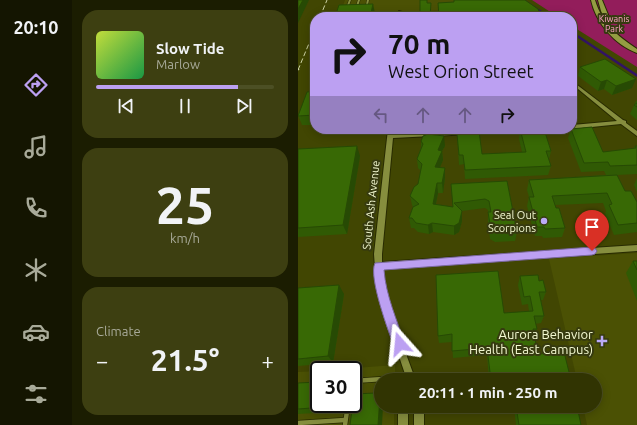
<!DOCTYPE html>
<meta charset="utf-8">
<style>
body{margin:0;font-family:Ubuntu,sans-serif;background:#3d3f11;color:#f1f3f6;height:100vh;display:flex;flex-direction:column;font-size:15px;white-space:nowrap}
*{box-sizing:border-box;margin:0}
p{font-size:13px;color:#a8aa99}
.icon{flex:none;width:22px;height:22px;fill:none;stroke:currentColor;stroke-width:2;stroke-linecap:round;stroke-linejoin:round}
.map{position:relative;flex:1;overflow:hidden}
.sheet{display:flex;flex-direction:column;gap:10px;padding:10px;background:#1b1d01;width:226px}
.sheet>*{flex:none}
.top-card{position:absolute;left:12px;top:12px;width:267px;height:122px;border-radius:16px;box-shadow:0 2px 10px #0003,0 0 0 1px #4c4f24;background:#bca0f2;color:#111;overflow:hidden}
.speed{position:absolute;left:12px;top:361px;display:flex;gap:8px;font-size:20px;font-weight:700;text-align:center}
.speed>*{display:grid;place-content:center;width:52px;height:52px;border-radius:50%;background:#313402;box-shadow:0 2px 10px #0003,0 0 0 1px #4c4f24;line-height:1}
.speed .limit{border:2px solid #111;border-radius:6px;background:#fff;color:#111}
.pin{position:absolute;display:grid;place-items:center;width:34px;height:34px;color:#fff;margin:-41px -17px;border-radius:50% 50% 50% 0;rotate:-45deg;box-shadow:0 0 4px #0007}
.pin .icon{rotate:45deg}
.me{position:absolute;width:44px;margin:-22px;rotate:342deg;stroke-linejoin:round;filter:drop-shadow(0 0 3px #0008)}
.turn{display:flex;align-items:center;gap:14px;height:84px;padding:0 12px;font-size:18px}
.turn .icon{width:52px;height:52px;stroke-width:2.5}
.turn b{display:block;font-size:28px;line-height:34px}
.lanes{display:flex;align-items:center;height:38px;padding:0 12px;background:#0003;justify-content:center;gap:20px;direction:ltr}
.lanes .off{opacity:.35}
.big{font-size:30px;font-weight:600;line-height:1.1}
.sheet .widget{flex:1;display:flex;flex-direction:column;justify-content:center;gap:6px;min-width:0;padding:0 14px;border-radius:16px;background:#3d3f11}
.sheet .dial{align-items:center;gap:0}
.dial b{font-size:52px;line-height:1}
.song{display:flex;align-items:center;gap:12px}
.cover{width:48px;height:48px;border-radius:6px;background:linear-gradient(135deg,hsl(70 70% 55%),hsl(140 70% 35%))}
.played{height:4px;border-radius:2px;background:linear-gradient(90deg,#bca0f2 80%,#4c4f24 80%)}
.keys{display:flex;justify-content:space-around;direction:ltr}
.heat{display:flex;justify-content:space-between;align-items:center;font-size:22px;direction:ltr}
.trip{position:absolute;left:76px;top:373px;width:228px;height:40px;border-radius:20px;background:#313402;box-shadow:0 2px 10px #0003,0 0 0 1px #4c4f24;font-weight:600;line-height:40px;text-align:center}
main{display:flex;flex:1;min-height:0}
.menu{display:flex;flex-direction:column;width:72px;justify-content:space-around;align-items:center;background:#141501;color:#a8aa99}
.menu .icon{width:28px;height:28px}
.menu .active{color:#bca0f2}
.menu b{font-size:18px;color:#f1f3f6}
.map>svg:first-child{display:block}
</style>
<main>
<nav class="menu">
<b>20:10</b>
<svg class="icon active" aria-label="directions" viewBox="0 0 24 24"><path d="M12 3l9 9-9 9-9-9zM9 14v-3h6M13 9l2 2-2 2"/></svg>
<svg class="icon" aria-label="music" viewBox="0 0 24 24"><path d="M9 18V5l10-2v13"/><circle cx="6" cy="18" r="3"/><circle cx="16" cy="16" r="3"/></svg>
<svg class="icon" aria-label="phone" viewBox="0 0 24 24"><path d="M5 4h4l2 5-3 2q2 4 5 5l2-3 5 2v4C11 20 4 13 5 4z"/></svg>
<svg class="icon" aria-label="climate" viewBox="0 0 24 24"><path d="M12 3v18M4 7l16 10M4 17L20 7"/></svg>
<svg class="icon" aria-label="car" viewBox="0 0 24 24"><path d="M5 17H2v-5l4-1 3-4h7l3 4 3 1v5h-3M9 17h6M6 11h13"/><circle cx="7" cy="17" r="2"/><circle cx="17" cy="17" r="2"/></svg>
<svg class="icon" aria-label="filters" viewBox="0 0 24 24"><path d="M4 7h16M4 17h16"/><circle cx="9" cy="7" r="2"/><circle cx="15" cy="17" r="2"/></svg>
</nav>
<section class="sheet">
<div class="widget">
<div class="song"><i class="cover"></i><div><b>Slow Tide</b><p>Marlow</p></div></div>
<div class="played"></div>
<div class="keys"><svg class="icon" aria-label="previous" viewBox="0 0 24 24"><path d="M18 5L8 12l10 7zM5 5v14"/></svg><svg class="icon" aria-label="pause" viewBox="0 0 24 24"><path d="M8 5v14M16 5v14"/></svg><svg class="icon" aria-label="next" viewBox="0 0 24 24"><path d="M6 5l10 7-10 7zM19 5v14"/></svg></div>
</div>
<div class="widget dial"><b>25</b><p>km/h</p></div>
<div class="widget"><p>Climate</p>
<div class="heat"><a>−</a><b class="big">21.5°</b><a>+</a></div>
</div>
</section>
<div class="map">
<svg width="339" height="425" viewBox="0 0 339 425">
<rect width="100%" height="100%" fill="#414602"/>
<!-- built -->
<g fill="#4b5104">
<path d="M47,0H219L230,7L42,14Z"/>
<path d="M339,253V425H289L285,406H297V380H279L251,259Z"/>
<path d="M97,365V380H83V406H96V425H0V372L21,371V404H55V370H31Z"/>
</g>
<!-- green -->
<path fill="#931d5b" d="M234,0H339V67L274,26V17H260Z"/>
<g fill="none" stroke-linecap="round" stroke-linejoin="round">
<!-- canal -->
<g fill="#321364" fill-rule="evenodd">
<path d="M223,0H227L253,17H248Z"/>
<path d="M274,31L339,74V77L274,34Z"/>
</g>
<defs>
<g id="lane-far1">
<path d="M49,8L52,0"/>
<path d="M58,9L61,0"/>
<path d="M68,9L70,0"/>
</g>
<g id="lane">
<path d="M55,381L100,378L111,375"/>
<path d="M0,423L47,420"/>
<path d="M47,425L50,404"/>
</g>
<g id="street">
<path d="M101,11L104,12V17H100Z"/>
<path d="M274,81L325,120L328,121V123L339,131V136L323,124L274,129V125L319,121L274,84Z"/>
<path d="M90,129H96L95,134L194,129H232L229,131L95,138L84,254V262L339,245V251L85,269C88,305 103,339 115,373L119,380H109L82,300L78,282L76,254Z"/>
<rect x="100" y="406" width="10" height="19"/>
<rect x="116" y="406" width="10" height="19"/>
</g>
<g id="secondary">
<path d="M293,0H297C304,23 319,36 339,49V53C317,45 298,23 293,0Z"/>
<path d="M300,0H304L313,22L308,21L303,11Z"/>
</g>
</defs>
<!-- lane-far1 casing -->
<use href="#lane-far1" stroke="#282b00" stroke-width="3"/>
<!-- lane casing -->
<use href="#lane" stroke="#282b00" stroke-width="6"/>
<!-- street casing -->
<use href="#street" stroke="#282b00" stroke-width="2"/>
<!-- secondary casing -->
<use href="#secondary" stroke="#282b00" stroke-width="2"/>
<!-- lane-far1 -->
<use href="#lane-far1" stroke="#868e3e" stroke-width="2"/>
<!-- lane -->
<use href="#lane" stroke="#868e3e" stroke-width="4.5"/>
<!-- street -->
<use href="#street" fill="#868e3e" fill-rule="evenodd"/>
<!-- secondary -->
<use href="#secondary" fill="#949d42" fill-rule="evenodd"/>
<!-- rail-far1 -->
<g stroke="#cdd3a5" stroke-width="1" stroke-dasharray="5 2.5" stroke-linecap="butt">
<path d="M22,17L29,0"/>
<path d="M0,70L17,29"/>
</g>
<!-- rail -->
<path stroke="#cdd3a5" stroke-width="1.5" stroke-dasharray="6 3" stroke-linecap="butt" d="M0,70L1,69"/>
</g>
<!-- wall -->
<g fill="#305a04">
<path d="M156,0L243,15L242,17H141L140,3L156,2Z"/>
<path d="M282,67L334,88L314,95L306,89L300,91L280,76Z"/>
<path d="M17,91V125H4L0,115Z"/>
<path d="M338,101H339V120L332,114Z"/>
<path d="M222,129L253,151L251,160L253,166L250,175L167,179L166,164L161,165L159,134L184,154L224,152L221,139Z"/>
<path d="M273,129L305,152L335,149L337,146H339V174L319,175L327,191L339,202V232L316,235L307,214L308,211L305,203L257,205L267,228L264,237L245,238L244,236H237L229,206L231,197L229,190L231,180L308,175L306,171L283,172L270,138Z"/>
<path d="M123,141L147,146L144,151L145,160L142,167L147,168V177L145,193H140L138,204L155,207L153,184L209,181L219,232L217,241L197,242L192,239L190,222V210L187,208L164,211V221L161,232L156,235L135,232L131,234L120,232L116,228H113L111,218L115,207L114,205L112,196L120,184L123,171L120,168L119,159L123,147Z"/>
<path d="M0,149L62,156L49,234L0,237Z"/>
<path d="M339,178V192L336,185Z"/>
<path d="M335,261H339V301L328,273Z"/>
<path d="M222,276L241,281L248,292L245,300H243L246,316L243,323L237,324L239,329L236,335L240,354L273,380H191L189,355L155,358L154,342L141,343L140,336L206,313L231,311L230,304L224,305L220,285Z"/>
<path d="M0,288L46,294L35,363L0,366Z"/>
<path d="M0,383L34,404L33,412L0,414Z"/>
<path d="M194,406H279L283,425H218L216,406L194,409Z"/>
</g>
<!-- shaded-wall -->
<g fill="#274a04">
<path d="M5,0H11L0,23V9Z"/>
<path d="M75,4L77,13L76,17H72Z"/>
<path d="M338,79L334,88L314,95L318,86Z"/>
<path d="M309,80L306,89L300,91L303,82Z"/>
<path d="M146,136L147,146L144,151L145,160L138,177L137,167L140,150Z"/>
<path d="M59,146L62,156L49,234L45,225Z"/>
<path d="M147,168V177L145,193L144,183Z"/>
<path d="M139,183L140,193L136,213L135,204Z"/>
<path d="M164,211V221L161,232L156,235V226Z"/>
<path d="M134,223L135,232L131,234L130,225Z"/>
<path d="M41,285L46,294L35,363L30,356Z"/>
<path d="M82,397L83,399V406H85L84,425H80Z"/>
<path d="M27,404H34L33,412L27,407Z"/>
</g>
<!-- building -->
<g fill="#386905" stroke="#274a04">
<path d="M0,0H5L0,9Z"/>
<path d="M122,0H129V3H133L132,17H122Z"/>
<path d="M156,0H227L240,9L243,15L174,17H141L140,3L156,2Z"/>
<path d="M75,4L72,17H37L41,5Z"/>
<path d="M307,59L338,79L318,86L309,80L303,82L282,67Z"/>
<path d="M17,91V115L0,116L9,92Z"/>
<path d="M339,103V107L336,105Z"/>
<path d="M294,127L305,152L338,148L337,146H339V165L312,166L310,162L286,163L273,129Z"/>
<path d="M222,129H246L253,151H248L253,166L167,170L165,155H161L159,134L181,131L184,154L228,152Z"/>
<path d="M130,134L146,136L140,150L144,151L137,167L147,168L144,183H139L135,204L155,207L153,184L209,181L219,232L198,233L193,230L190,212H193L191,201L187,199L156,203L164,211L161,223L156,226L134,223L130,225L118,223L114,218H111L115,207L121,204L112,196L116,187L120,184L124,164L119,159L125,144L123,141L125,136Z"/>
<path d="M59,146L45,225L0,228V149Z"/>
<path d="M319,175L327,191H333L339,202V223L320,225L311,205L314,204L309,193L254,196L258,208H261L267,228L247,229L246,227H239L231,197H236L231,180Z"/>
<path d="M335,261H339V270Z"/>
<path d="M200,271L206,313L235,311L232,296L226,297L222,276L240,275L241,281L245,280L248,292H241L246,316H236L239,329H235L240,354L266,352L273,380H193L189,348L154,351V334L140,336L138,275Z"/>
<path d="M41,285L30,356L0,359V288Z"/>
<path d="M21,382V404H27V407L0,409V383Z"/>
<path d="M77,393L82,397L80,425H52L56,394Z"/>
<path d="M218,406H279L283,425H221Z"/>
</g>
<!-- route -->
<path fill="#bca0f2" stroke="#7a689d" d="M294,247L297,248L299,251L297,254L294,255L86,270C88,296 99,320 107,344L106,349L102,350L97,349C91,333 70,277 77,263Z"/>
<!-- markers -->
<g fill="#bbaaf6" stroke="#363a10" stroke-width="1.5">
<circle cx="246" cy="221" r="4"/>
<path d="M302 335h4v4h4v4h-4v4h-4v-4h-4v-4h4z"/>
</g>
<g text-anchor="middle" stroke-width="4" stroke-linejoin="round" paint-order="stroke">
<!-- far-park labels -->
<g font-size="9" fill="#fea2c7" stroke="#363a10">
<text x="316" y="22">Kiwanis<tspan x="316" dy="10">Park</tspan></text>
</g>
<!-- street labels -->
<g font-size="11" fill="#f3f9d1" stroke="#363a10">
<text transform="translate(73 205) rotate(-84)" y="4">South Ash Avenue</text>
</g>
<!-- poi labels -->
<g font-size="11" fill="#f3f9d1" stroke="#363a10" text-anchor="end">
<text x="238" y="219">Seal Out<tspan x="238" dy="13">Scorpions</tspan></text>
</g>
<!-- near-poi labels -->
<g font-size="13" fill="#f3f9d1" stroke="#363a10" text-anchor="end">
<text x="295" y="339">Aurora Behavior<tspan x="295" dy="15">Health (East Campus)</tspan></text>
</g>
</g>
</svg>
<div class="speed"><div class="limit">30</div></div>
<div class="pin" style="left:294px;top:251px;background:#d93025"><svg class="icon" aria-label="arrive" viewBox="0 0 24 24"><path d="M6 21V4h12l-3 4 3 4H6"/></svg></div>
<svg class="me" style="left:102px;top:344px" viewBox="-20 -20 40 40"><path d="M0-17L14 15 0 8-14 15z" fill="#bca0f2" stroke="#fff" stroke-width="4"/></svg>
<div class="trip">20:11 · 1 min · 250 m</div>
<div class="top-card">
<div class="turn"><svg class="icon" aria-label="right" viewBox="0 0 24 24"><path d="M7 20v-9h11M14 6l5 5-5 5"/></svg><div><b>70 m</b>West Orion Street</div></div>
<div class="lanes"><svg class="icon off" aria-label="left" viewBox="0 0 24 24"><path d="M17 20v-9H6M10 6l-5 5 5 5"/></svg><svg class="icon off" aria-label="ahead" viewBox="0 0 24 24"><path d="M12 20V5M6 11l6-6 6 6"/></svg><svg class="icon off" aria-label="ahead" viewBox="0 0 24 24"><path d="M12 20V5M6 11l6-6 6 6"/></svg><svg class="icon" aria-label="right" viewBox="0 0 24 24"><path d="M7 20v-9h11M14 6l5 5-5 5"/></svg></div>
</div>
</div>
</main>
